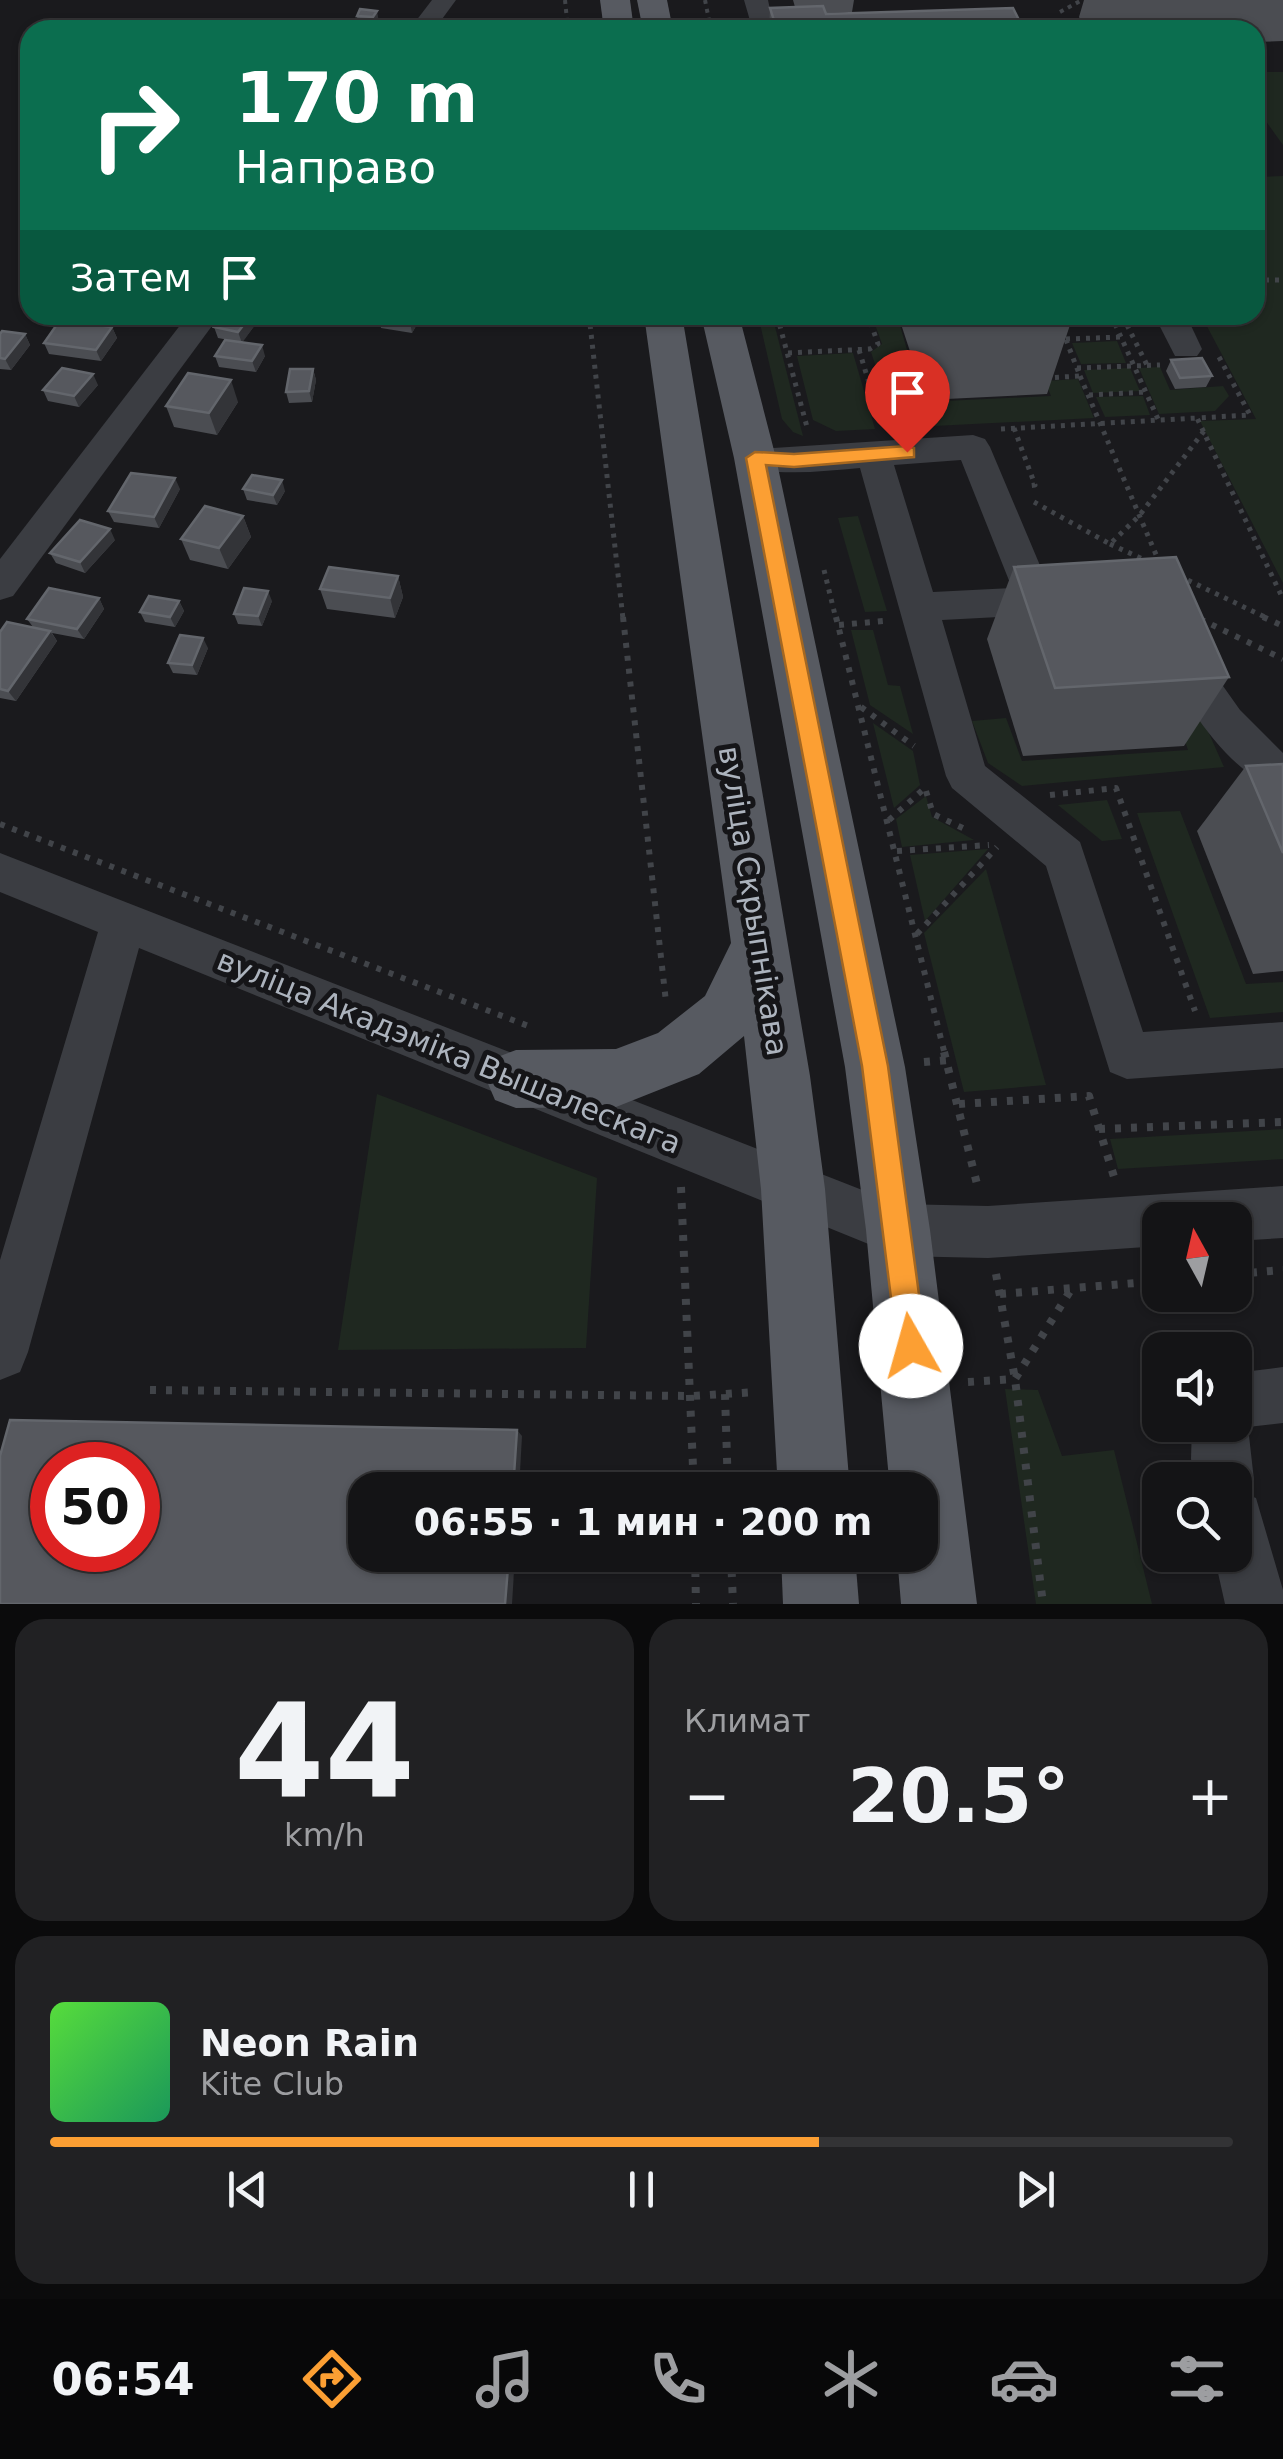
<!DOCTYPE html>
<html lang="ru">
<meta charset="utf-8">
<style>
body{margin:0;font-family:"DejaVu Sans",sans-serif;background:#212123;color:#f1f3f6;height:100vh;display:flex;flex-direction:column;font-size:38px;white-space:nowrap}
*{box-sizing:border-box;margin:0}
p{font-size:32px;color:#9d9ea1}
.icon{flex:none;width:55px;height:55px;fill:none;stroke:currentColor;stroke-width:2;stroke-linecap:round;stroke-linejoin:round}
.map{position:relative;height:1604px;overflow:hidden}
.sheet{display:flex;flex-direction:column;gap:15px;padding:15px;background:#0b0b0c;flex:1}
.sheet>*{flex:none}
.hud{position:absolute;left:20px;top:20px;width:1245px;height:305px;border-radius:30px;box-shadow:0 2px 8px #0004,0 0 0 2px #333335;background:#0b6e4f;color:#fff;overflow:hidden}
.needle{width:65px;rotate:352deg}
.fabs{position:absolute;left:1142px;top:1202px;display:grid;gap:20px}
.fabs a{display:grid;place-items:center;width:110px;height:110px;border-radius:20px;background:#141416;box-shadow:0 2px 8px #0004,0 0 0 2px #333335;font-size:50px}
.speed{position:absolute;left:30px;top:1442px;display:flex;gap:20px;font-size:50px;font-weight:700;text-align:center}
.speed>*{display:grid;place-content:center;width:130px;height:130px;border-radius:50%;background:#141416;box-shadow:0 2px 8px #0004,0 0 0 2px #333335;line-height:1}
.speed .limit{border:15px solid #d22;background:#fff;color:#111}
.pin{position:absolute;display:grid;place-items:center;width:85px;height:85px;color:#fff;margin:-102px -42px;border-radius:50% 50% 50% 0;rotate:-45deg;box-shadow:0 0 10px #0007}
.pin .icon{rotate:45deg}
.me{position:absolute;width:110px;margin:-55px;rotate:353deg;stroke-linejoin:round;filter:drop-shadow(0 0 8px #0008)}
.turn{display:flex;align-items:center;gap:35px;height:210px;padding:0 50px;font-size:45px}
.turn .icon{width:130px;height:130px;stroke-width:2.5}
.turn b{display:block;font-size:70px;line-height:85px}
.then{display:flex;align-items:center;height:95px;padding:0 50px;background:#0003;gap:20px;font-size:38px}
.big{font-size:75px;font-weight:700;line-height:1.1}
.sheet .widget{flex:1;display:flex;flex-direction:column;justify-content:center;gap:15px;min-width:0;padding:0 35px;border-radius:30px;background:#212123}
.sheet .dial{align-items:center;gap:0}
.dial b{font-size:130px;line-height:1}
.song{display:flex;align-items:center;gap:30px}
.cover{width:120px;height:120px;border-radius:15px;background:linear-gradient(135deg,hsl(110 70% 55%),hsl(150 70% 35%))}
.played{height:10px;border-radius:5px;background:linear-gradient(90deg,#fc9f33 65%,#333335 65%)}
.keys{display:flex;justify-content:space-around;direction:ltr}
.heat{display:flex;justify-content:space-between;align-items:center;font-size:55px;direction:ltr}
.sheet .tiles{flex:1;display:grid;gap:15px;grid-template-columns:1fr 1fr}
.widget:last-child{grid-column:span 2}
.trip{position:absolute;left:348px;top:1472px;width:590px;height:100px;border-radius:30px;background:#141416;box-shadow:0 2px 8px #0004,0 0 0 2px #333335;font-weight:700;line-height:100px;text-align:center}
.menu{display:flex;height:160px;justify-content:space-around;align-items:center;background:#080809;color:#9d9ea1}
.menu .icon{width:70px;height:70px}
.menu .on{color:#fc9f33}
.menu b{font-size:45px;color:#f1f3f6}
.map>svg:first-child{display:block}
</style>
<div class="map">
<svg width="1283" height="1604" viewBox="0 0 1283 1604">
<rect width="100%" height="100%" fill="#1a1a1d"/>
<!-- green -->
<g fill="#1f2820">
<path d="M1255,72H1283V145L1255,106Z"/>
<path d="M1283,176V583L1200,421L1256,419L1201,315H1255V177Z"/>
<path d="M758,315H772L803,436L793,432L782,419Z"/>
<path d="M942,315L944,319L899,322L914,374L879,376L871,352L882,344L872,316Z"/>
<path d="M1117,341L1126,363L1081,364L1072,343Z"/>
<path d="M853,353L875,429L836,431L813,420L797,356Z"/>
<path d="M1160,367L1170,390L1223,386L1229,396L1215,411L1159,414L1139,368Z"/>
<path d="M1130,368L1140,391L1093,393L1084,370Z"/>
<path d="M1078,379L1094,418L894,428L879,382L915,380L923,402L1051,396L1045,381Z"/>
<path d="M1143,396L1150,415L1105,417L1096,397Z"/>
<path d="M858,516L887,611L865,612L838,518Z"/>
<path d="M851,630H873L888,685L900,686L913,734L870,705Z"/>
<path d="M1195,702L1224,767L1022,786L988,763L972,721L1006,718L1022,761L1188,750L1173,705Z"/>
<path d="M873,723L913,751L920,785L894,808Z"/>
<path d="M926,796L932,817L974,840L902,847L896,819Z"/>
<path d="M1107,800L1122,839L1102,841L1058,805Z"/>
<path d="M1180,811L1246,984L1283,982V1012L1210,1018L1137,813Z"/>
<path d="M988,849L925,921L910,855Z"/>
<path d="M986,869L1046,1085L964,1092L924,933Z"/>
<path d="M377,1094L597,1178L586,1348L338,1350Z"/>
<path d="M1283,1129V1159L1118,1169L1110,1139Z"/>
<path d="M1005,1389L1038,1390L1062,1456L1114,1450L1152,1604H1036Z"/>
</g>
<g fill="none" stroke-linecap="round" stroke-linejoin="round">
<!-- path-far3 -->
<g stroke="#414449" stroke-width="4" stroke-dasharray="4 5" stroke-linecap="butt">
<path d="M565,0L568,30"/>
<path d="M705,0L711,30"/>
<path d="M1060,12L1082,0"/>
<path d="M567,22L586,21"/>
</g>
<!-- path-far2 -->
<g stroke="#414449" stroke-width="5" stroke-dasharray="4 6" stroke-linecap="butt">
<path d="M1255,280H1283"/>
<path d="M589,315L623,619"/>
<path d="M777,315L807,427"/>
<path d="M1111,315L1158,419"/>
<path d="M1137,324L1127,325L1147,365"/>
<path d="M1066,339L1121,337"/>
<path d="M859,350L882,425"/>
<path d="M788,353L870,349L878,344L868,315"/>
<path d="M1219,357L1250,415L1197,418L1283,599"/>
<path d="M1077,368L1160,365"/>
<path d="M1080,376L1160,564"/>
<path d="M1045,378L1080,376L1063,332"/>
<path d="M868,380L910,377"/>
<path d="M1089,395L1146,392"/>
<path d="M1014,428L1035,485L1027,486"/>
<path d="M1001,429L1197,418"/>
<path d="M1034,502L1110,544L1139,516L1204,431"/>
<path d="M1110,544L1149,562"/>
<path d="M824,570L836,619"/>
<path d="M1179,576L1269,619"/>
</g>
<!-- path-far1 -->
<g stroke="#414449" stroke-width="6" stroke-dasharray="5 8" stroke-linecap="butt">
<path d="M623,617L666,1002"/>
<path d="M836,617L945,1055"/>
<path d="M1263,617L1283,626"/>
<path d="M1200,619L1283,659"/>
<path d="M839,625L883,621"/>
<path d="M861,707L914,746"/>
<path d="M926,791L933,814L969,831"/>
<path d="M1050,795L1116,788L1195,1011"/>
<path d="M889,820L925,788"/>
<path d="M0,824L531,1027"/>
<path d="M897,851L989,845"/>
<path d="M917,934L997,847"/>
</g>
<!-- path -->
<g stroke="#414449" stroke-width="8" stroke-dasharray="6 10" stroke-linecap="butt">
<path d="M944,1052L978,1188"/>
<path d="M924,1062L948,1060"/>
<path d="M959,1104L1089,1096L1115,1180"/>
<path d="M1099,1129L1283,1122"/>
<path d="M681,1187L694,1490"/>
<path d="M996,1274L1015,1379L1043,1604"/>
<path d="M1235,1274L1283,1270"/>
<path d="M1000,1294L1160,1281"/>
<path d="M968,1382L1015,1379L1072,1288"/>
<path d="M150,1390L692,1396L756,1392"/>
<path d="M725,1394L728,1490"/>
<path d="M695,1555L696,1604"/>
<path d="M731,1555L733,1604"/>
</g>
<!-- minor -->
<g fill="#3b3d42" fill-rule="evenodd">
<path d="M432,0H456L434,30H409Z"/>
<path d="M744,0H768L771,14C790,19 824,14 837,27L776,30L751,24Z"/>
<path d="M966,18H1037L1049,25L1046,30H957L954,25L957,20Z"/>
<path d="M188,315H220L13,596L0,600V559Z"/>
<path d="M1154,315H1186L1202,349L1197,356H1175Z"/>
<path d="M973,435L985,439L990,447L1055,601L1049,611L1036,615L942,620L985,766L1080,842L1143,1032L1283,1022V1068L1127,1079L1110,1072L1046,866L952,788L946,776L860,468C822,471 781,477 743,466L738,458L743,450ZM961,460L1012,588L933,592L894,465Z"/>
<path d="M1180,641L1194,645L1240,710L1283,753V792C1227,773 1187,705 1160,656L1166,645Z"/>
<path d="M0,853L898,1204L988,1206L1283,1186V1238L1235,1241V1220H1160V1246L988,1258L898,1256L139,948L28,1352L20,1372L0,1380V1260L98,932L0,892Z"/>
<path d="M1283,1367V1423L1248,1427L1254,1480L1248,1495L1256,1498L1283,1590V1604H1225L1214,1555H1235V1480H1196L1191,1459L1192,1425H1235V1373Z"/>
</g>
<!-- major -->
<g fill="#575a61" fill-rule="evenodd">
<path d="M600,0H630L634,30H604Z"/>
<path d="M637,0H667L673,30H643Z"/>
<path d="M644,315H682L810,1076L825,1189L850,1490H778L761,1189L744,1036L699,1074L616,1107L516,1108L495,1100L486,1079L495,1058L516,1050L616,1049L658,1033L705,996L731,943Z"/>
<path d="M701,315H739L776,458L905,1067L930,1230L977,1604H901L897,1555H920V1490H890L866,1230L845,1067L734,458Z"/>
<path d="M781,1555H855L859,1604H783Z"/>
</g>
</g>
<!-- wall -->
<g fill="#4b4d52">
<path d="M793,0H854L852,12L825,13L826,14L1024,30H769L770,8L795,7Z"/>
<path d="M1084,0H1283V41L1255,42V30H1085L1079,17Z"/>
<path d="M360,9L379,22L375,28L358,26L357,16Z"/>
<path d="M380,315H419L420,319L412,333L381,328L379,317Z"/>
<path d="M903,315H1073V316L1047,394L926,400L901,324Z"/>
<path d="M255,325L242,342L265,356L256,372L219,367L215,356L234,341L218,338L214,327Z"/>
<path d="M112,327L117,338L101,361L49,354L44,343Z"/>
<path d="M0,334H25L30,345L11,370L0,369Z"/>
<path d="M1171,360L1212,376L1206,387L1175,389L1166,371Z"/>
<path d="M313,369L316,380L312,402L289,403L286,392Z"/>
<path d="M98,385L79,407L48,401L43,390Z"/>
<path d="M238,402L217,435L174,427L166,406Z"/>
<path d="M180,489L159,528L114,522L108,511Z"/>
<path d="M243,489L285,491L277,505L247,500Z"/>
<path d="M243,516L251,537L228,569L190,560L181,539Z"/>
<path d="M115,540L85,573L56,563L50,553Z"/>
<path d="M1014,567L1229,677L1184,746L1023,756L987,639Z"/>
<path d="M398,576L403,597L395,618L327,609L320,589Z"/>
<path d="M99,598L104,609L84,639L52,633L57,641L16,701L0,698V632L33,627L27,619Z"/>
<path d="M179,601L184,611L175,627L145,622L140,612Z"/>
<path d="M272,601L262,626L238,624L234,614Z"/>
<path d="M208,648L197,675L173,673L168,663Z"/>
<path d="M1283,764V971L1253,974L1197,831L1246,766Z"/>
</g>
<!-- shaded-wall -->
<g fill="#333438">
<path d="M377,11L379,22L375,28L373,17Z"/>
<path d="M251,315L255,325L242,343L238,332Z"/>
<path d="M414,315H419L420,319L412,333L410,322Z"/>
<path d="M112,327L117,338L101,361L96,350Z"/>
<path d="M25,334L30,345L11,370L5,359Z"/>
<path d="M262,345L265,356L256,372L252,361Z"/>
<path d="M313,369L316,380L312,402L309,391Z"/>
<path d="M93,374L98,385L79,407L74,396Z"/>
<path d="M231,380L238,402L217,435L209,413Z"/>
<path d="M175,478L180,489L159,528L154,517Z"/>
<path d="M282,480L285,491L277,505L273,495Z"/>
<path d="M243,516L251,537L228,569L219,548Z"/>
<path d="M110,529L115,540L85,573L80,562Z"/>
<path d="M398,576L403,597L395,618L390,598Z"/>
<path d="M268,591L272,601L262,626L258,616Z"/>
<path d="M99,598L104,609L84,639L77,629Z"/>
<path d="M179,601L184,611L175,627L170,617Z"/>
<path d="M50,631L57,641L16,701L8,691Z"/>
<path d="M203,638L208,648L197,675L192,665Z"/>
<path d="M517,1430L522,1436L519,1490H513Z"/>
<path d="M509,1555H515L512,1604H505Z"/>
</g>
<!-- building -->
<g fill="#56585e" stroke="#63666c" stroke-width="2.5" fill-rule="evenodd">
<path d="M823,6L826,14L1013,8L1024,30H777L770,8Z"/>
<path d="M360,9L377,11L373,17L357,16Z"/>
<path d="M223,315H251L238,332L214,327Z"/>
<path d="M380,315H414L410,322L379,317Z"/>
<path d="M942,315H1073V316L945,323Z"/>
<path d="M60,320L112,327L96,350L44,343Z"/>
<path d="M2,331L25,334L5,359L0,358V334Z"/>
<path d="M225,340L262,345L252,361L215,356Z"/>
<path d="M1202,358L1212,376L1180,378L1171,360Z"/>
<path d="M62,368L93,374L74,396L43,390Z"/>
<path d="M290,369H313L309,391L286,392Z"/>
<path d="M188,373L231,380L209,413L166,406Z"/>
<path d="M131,473L175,478L154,517L108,511Z"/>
<path d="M252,475L282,480L273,495L243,489Z"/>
<path d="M205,506L243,516L219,548L181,539Z"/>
<path d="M80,520L110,529L80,562L50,553Z"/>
<path d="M1176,557L1229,677L1055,688L1014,567Z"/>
<path d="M329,567L398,576L390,598L320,589Z"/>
<path d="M49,588L99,598L77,629L27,619Z"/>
<path d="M244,588L268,591L258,616L234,614Z"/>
<path d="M149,596L179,601L170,617L140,612Z"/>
<path d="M7,622L50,631L8,691L0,689V632Z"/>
<path d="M180,635L203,638L192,665L168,663Z"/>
<path d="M1283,764V853L1246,766Z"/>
<path d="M10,1420L517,1430L513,1490H365V1555H509L505,1604H0V1456ZM52,1465H138V1550H52Z"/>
</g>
<!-- route -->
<path fill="#fc9f33" stroke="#a46721" stroke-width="2.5" d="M907,446L914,448V457L794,467L766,465L888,1066L926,1346L922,1357L911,1361L901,1357L897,1346L862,1066L746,458L755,452L794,454Z"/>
<g text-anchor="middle" stroke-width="10" stroke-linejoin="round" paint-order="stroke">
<!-- street labels -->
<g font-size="30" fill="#acb3bd" stroke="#151518">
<text transform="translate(753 901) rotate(81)" y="10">вуліца Скрыпнікава</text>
<text transform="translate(449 1052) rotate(22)" y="10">вуліца Акадэміка Вышалескага</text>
</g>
</g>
</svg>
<div class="fabs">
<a><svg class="needle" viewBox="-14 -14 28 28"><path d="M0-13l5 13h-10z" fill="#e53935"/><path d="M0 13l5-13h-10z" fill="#9d9ea1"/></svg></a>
<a><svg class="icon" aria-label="sound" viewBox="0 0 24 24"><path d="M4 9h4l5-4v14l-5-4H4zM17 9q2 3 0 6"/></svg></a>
<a><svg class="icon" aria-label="search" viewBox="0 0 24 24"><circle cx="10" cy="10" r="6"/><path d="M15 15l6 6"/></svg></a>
</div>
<div class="speed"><div class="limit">50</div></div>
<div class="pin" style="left:907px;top:452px;background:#d93025"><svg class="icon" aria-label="arrive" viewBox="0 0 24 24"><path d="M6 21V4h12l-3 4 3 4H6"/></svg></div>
<svg class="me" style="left:911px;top:1346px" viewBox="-20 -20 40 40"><circle r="19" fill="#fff"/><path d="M0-13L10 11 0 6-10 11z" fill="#fc9f33"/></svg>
<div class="trip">06:55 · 1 мин · 200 m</div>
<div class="hud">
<div class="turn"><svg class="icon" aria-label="right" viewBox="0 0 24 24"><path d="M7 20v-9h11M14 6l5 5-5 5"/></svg><div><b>170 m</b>Направо</div></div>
<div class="then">Затем<svg class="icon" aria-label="arrive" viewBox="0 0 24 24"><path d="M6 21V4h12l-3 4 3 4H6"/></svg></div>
</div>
</div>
<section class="sheet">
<div class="tiles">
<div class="widget dial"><b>44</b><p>km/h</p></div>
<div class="widget"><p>Климат</p>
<div class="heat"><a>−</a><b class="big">20.5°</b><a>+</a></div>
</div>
<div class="widget">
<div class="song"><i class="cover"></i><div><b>Neon Rain</b><p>Kite Club</p></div></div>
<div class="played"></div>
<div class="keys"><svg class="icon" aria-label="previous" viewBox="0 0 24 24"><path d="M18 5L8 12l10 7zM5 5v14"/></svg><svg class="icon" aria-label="pause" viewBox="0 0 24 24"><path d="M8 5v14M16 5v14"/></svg><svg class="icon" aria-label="next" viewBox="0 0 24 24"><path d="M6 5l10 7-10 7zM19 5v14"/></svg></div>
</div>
</div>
</section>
<nav class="menu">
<b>06:54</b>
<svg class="icon on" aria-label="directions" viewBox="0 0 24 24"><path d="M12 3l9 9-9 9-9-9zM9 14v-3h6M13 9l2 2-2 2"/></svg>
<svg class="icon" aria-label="music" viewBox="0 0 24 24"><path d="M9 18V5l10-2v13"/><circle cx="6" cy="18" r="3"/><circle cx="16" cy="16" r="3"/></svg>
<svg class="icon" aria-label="phone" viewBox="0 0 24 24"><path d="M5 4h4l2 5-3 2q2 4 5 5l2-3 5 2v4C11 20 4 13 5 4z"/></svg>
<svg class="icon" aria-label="climate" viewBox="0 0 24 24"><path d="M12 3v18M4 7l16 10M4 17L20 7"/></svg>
<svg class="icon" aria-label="car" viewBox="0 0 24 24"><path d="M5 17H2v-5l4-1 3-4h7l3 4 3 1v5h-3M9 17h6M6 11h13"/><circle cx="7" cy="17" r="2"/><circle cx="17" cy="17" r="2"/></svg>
<svg class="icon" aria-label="filters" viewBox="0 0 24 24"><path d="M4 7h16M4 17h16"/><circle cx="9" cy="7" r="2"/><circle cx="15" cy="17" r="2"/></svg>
</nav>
